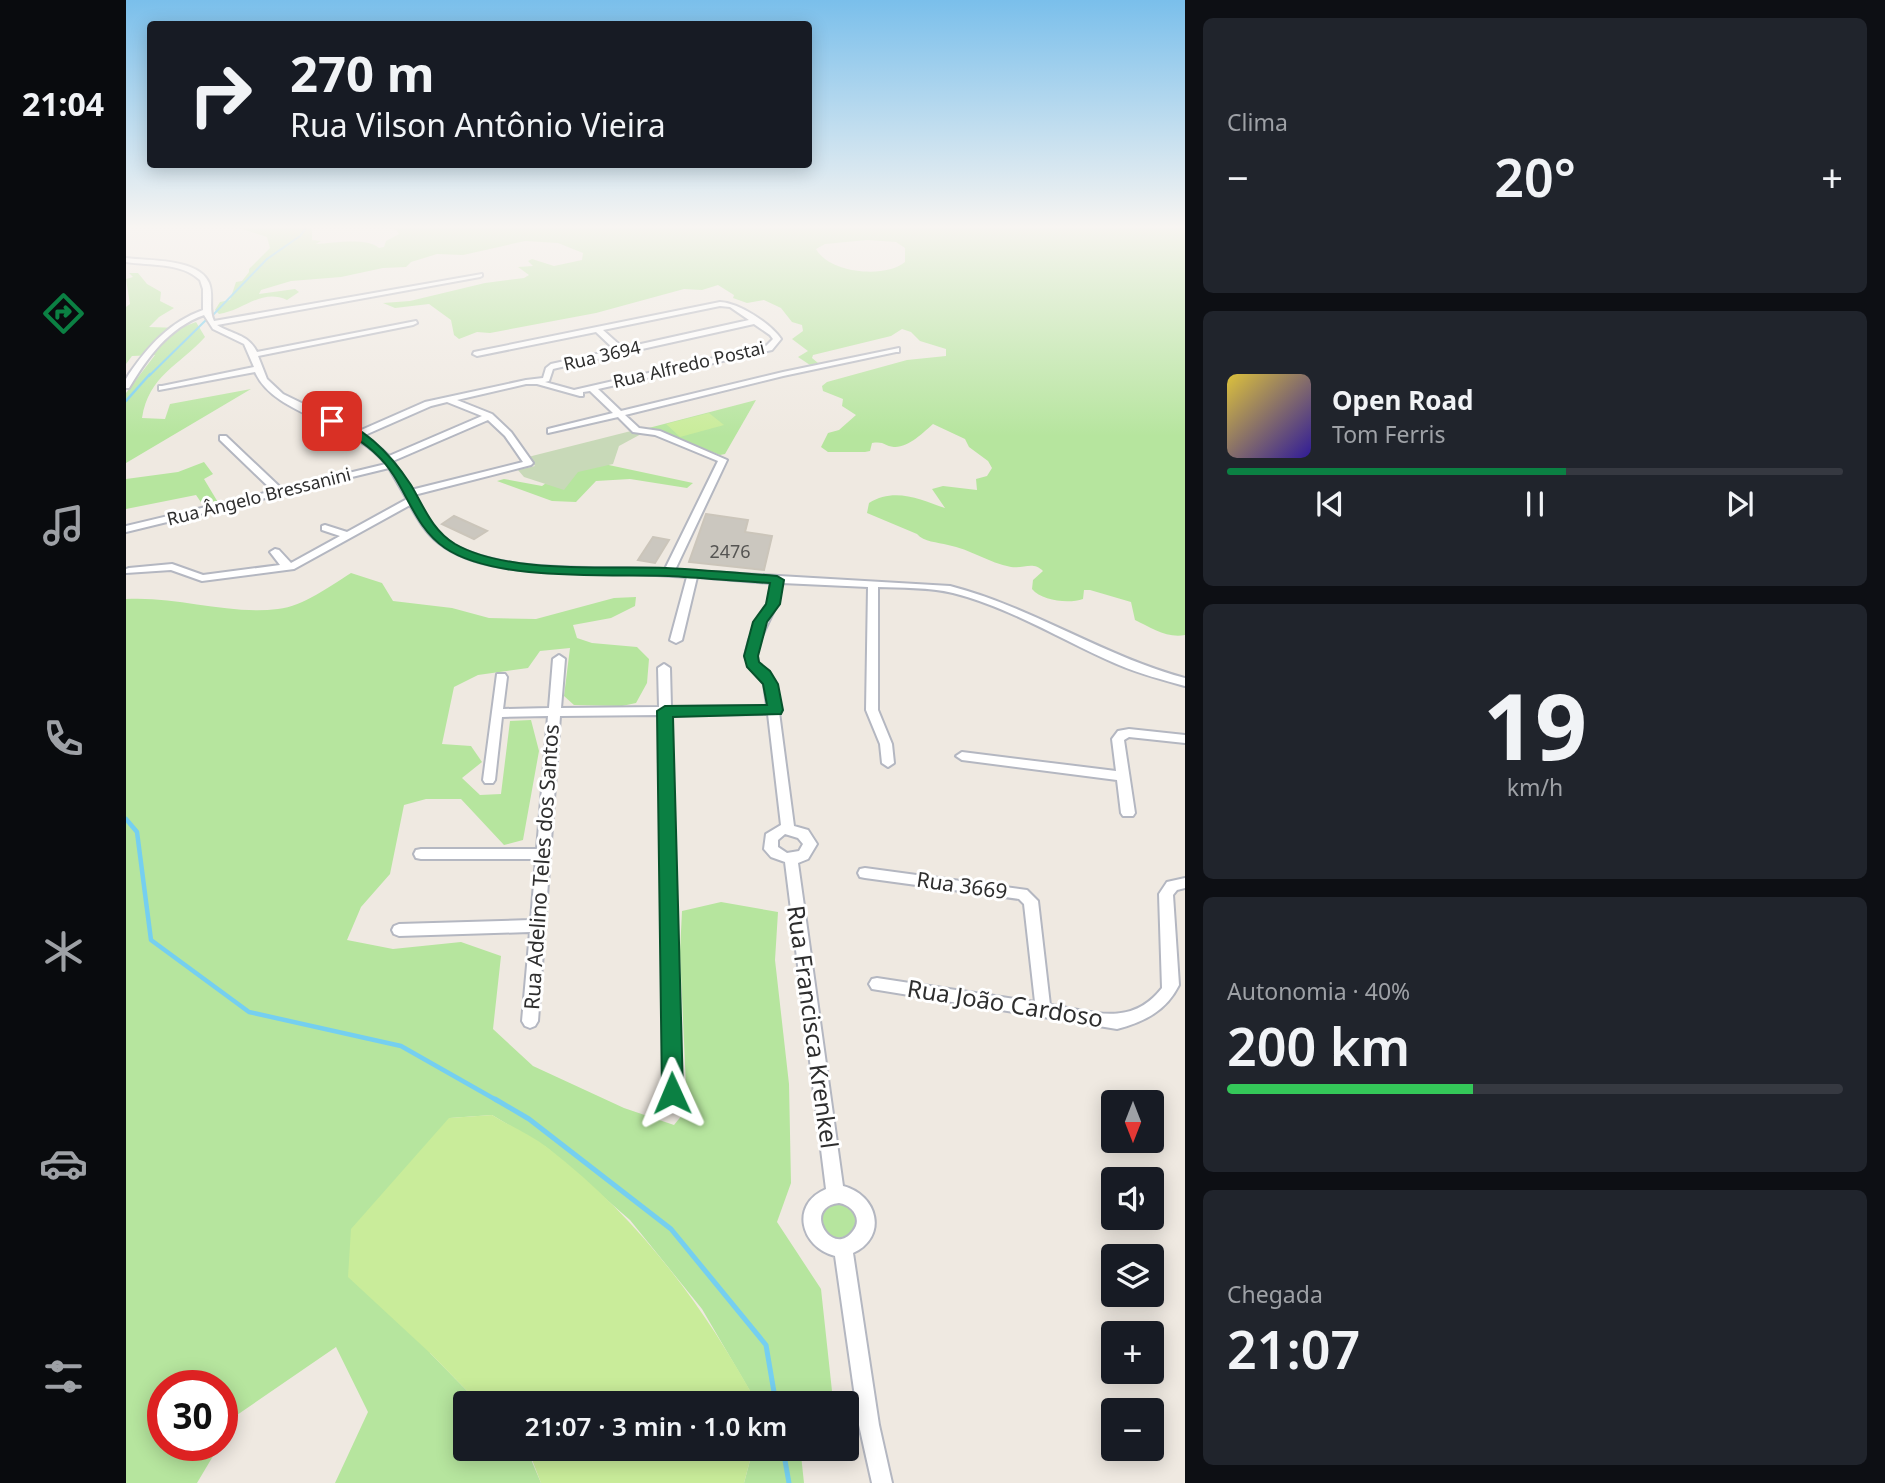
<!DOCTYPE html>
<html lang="pt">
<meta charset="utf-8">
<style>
body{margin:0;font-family:"Noto Sans",sans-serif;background:#20242c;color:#f1f3f6;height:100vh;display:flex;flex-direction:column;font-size:26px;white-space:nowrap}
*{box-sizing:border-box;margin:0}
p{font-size:23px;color:#9ea1a6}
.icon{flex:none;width:38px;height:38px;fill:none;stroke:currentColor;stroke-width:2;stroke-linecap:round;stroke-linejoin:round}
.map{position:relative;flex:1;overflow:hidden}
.panel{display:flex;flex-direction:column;gap:18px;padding:18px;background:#0d0f14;width:700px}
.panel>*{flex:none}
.hud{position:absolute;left:21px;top:21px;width:665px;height:147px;border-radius:7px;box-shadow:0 4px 18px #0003;background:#171b24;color:#f1f3f6;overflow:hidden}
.needle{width:46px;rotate:180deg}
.buttons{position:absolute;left:975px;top:1090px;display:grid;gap:14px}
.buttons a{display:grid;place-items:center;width:63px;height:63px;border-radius:7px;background:#171b24;box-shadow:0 4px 18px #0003;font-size:35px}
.speed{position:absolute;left:21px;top:1370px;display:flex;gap:14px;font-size:35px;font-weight:700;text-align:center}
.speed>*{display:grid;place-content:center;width:91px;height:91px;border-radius:50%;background:#171b24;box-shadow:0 4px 18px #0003;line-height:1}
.speed .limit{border:10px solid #d22;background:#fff;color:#111}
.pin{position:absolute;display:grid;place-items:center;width:60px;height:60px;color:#fff;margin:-30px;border-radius:14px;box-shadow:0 4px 10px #0006}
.me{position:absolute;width:77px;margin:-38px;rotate:359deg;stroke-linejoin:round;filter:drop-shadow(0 0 5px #0008)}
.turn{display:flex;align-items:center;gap:24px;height:147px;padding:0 28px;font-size:32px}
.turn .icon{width:91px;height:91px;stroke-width:2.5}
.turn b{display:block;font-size:49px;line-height:60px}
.big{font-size:52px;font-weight:600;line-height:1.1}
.panel .card{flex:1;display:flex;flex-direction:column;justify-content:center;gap:10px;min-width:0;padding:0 24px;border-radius:10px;background:#20242c}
.panel .dial{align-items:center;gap:0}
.dial b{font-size:91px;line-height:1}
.song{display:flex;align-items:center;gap:21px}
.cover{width:84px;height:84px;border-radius:10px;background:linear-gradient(135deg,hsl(50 70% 55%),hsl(250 70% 35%))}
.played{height:7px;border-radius:4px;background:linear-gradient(90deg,#0b8043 55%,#363941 55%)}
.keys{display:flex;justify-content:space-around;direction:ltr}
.heat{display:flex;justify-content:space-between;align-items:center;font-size:38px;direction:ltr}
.charge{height:10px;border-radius:5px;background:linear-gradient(90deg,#34c759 40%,#363941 0)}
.trip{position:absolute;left:327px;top:1391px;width:406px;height:70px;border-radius:7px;background:#171b24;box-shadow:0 4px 18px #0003;font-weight:600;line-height:70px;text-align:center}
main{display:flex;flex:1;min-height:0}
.tab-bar{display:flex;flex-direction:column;width:126px;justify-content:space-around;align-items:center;background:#090b0e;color:#9ea1a6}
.tab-bar .icon{width:49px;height:49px}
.tab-bar .on{color:#0b8043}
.tab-bar b{font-size:32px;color:#f1f3f6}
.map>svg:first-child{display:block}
</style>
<main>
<nav class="tab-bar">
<b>21:04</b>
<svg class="icon on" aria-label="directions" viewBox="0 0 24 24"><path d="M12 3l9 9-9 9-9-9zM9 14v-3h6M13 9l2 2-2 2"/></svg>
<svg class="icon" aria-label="music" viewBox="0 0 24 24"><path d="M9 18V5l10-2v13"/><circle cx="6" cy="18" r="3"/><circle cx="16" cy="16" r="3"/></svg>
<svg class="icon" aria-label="phone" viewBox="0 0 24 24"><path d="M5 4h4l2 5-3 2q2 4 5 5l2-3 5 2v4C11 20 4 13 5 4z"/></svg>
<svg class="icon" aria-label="climate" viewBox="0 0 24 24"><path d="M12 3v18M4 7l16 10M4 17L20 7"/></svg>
<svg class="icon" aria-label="car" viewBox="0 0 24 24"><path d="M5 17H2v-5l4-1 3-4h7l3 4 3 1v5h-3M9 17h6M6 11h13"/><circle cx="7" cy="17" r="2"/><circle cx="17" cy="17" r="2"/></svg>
<svg class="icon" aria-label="filters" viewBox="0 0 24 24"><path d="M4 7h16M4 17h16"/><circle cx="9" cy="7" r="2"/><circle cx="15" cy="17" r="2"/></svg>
</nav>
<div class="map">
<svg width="1059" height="1483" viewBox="0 0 1059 1483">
<rect width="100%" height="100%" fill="#efe9e1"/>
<!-- green -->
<g fill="#b6e59e" fill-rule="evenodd">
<path d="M113,228H186V240L195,241L190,244C207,243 241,237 253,248L258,247L260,241L273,234L270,230L264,228H1059V635C1042,639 1024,627 1009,620L1005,602L964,590H958L957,599C943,604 916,601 906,589L907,580L917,571C907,561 898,569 885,567C863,563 844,549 822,545C811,542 798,542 791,534L741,513L743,503C768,487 794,499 819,508L806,489L817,486L851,490L850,479L861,476L866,468L862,461L843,447L839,439L807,424C798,432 782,448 768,447C758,446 759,441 746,443L744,451L739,452H702L695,447L702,433L713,430L730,415L716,406L717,399L697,391L696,386L701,382L781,360L820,356V349L794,341L785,332L776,329L765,336L687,355L686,358L692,363L684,365L672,357L682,351L666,339L677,331L676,325L666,322L655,308L638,300L621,303L607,298L608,295L592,285L576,290L558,289L470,313L364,333L351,332L333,339L328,335L325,320L303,304L269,308L257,303L284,301L359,283L398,278L403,275L392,267L407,266L402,261L406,259L428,266L456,260L457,253L432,243L399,241L337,255L311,254L285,262L280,267L257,268L215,277L165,281L135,290L133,294L169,289L173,292L161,300C135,288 117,311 93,314L89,310L94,302L104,300L110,282L116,281L123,272V269L144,248L141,237ZM741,240L770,242L779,248V262C759,279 703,273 690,249L699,244Z"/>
<path d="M3,273H12L21,284L35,292L34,301L48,308L33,317L23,327L54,328L70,322L79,337C53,366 23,375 16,418L39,419L44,404L125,389L0,463V393L29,355L6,356L0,364V307L4,304L0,279L7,277Z"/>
<path d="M630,400L599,454L594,455L547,437L515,430Z"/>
<path d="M78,462L87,474L78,479L93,504L79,508L70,495L0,509V479L52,472Z"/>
<path d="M478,464L567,483L561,488L504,479L470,481L450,502L426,501L371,481L378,479L416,486L431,475Z"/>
<path d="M225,573L256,583L267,601L326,608L363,618L410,619L488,598L510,597L509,606L485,618L447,625L451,638L466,643L511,647L523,659L521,683L510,703L496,706L448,705L438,696L444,648L414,651L402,668L352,675L328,687L316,744L345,746L356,762L336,778L354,795L375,794L384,721L405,720L413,751L397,840L378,845L335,799H300L278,805L264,874L235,907L221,940L267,949L335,942L375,956L367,1029L407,1066L498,1108L548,1125L561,1109L554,952L556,911L595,902L652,912L649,960L663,1084L665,1183L651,1222L695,1289L706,1391L694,1403H631L576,1309L504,1220L420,1147L366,1115L324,1118L304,1353L353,1403L340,1404V1449H397L404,1457L415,1483H209L242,1412L210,1347L111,1415L96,1440V1386H37V1446H93L71,1483H0V599C51,596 102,615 152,609C178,606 204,586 225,573Z"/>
<path d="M710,1203L725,1208L733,1222L730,1237L709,1242L696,1231L694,1216L703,1204Z"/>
<path d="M627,1449H659L675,1455L678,1483H618Z"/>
</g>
<!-- cemetery -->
<path fill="#c8d9b8" d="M505,431L517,433L493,446L487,464L452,472L438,490L398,477L392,470L409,466L402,457Z"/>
<!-- pitch -->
<g fill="#c9ec9a">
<path d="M583,413L598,425L554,437L540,424Z"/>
<path d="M366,1115C384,1126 405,1135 422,1148C513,1219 576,1303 631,1403H353L304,1353L222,1277L225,1229L323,1118Z"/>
<path d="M397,1449H627L618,1483H415L405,1457Z"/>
</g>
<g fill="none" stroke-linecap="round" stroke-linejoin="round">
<!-- stream-far3 -->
<g stroke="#75cff0" stroke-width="2">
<path d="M85,317L141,259L174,236L180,228"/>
<path d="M23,376L80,320"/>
</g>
<!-- stream-far2 -->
<path stroke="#75cff0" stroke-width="2.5" d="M0,401L24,374"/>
<!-- stream-far1 -->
<path stroke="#75cff0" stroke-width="4.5" d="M0,819L11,832L25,940L123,1012L275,1046L372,1101"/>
<!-- stream -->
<g stroke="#75cff0" stroke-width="5">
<path d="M369,1099L403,1119L545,1229L640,1345L650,1404"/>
<path d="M657,1449L663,1483"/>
</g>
</g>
<!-- building -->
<g fill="#cbc7bf" stroke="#cbc5ba" stroke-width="2">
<path d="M580,514L622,520L619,532L646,536L638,570L563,562Z"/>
<path d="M328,516L361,531L348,539L316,524Z"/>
<path d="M527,537L543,540L529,563L512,560Z"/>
</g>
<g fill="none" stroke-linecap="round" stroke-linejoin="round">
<defs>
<g id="minor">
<path d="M0,258C22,261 73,258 83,283C88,295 82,309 88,321L356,274V276L354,277L91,325C107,335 122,334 131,352L290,321L291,323L287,325L132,356L141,379L157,394L233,431L299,402L400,380L417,378L420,368L425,364L489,350L470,332L351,356L347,354L348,352L594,302C613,303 644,323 655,339L646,350L472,389L495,411L657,372L773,348V352H770L657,376L499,415L513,428L534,431L601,460L549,570L824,586C906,607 977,656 1059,678V686C1037,680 1014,674 993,665C937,641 886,608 827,593C803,587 776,588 752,587V710L766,744L768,763L762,767L756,763L754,744L740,710L742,587L656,583L652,602L634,640L630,656L632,663L650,684L653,707L655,710L653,712L668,826L682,830L691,844L682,859L672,863L717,1186C752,1195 762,1237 727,1253L753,1425L766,1483H746L733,1425L709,1256C674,1247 664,1204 700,1189L659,862L645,857L638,849L640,834L655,825L642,714L545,715L554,1093L552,1098L546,1101L540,1098L538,1093L533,715L434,716L412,1021L409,1026L404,1028L399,1026L396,1021L404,932L273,936L268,934L266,930L268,926L273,924L405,920L410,859H295L290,858L288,854L290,850L295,849H411L422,716L376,717L369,780L367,783H359L357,780L371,674H379L381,677L377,709L423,708L427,659L433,655L439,659L435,708L533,707L532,668L538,664L544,668L545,707L641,706L638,684L624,668L619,656L623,640L642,602L645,583L571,577L556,640L550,643L544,640L561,577C536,575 511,574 486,573C435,572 354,576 313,543C300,533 292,519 284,505L168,569L76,581L45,570L0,573V569L3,568L46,564L77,575L154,565L144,552L149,549L153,550L165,563L214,536L196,530V526L199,525L221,532L281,499L263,468L0,532V526L147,491L94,440V436H100L156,489L260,464C227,421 149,417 129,372L33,390V386H36L128,367L118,344L87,329L78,315C42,328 22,357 3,388H0V379L3,374C23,345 44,322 77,310V289L74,280C55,262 24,266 0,262ZM594,306L604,307L623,320L497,348L477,330ZM628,324L644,335L647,339L640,346L448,390L419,382L423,381L427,369L431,368ZM400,384H411L454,396H457V392L464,391L487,413L422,429V433L492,417L507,432L529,435L592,461L539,569C478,566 373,576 322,541C310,532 302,520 295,508C291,502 292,499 288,495L405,465L407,463L385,432L366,414L331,400ZM321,402L356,416L263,456L239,435L305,406ZM362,420L379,436L397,462L285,490L267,461ZM659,834L672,838L677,844L673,851L661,853L652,847V840ZM713,1203C726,1205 737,1219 727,1231C706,1259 675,1207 713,1203Z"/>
<path d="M1003,729L1059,735V743L1003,737L998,740L1009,813L1007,816H997L995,813L991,780L836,760L830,756L836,752L990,771L986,739L992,731Z"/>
<path d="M739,868L901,890L912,901L924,1005C966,1011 1005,1028 1036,988L1033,894L1041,882L1059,878V888L1051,890L1047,895L1053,985C1040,1011 1018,1022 991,1029L746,989L743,984L746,979L751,978L909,1002L898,904L893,899L739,878L734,877L732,873L734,869Z"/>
</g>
</defs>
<!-- minor casing -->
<use href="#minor" stroke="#b4b7c1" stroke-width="4"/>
<!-- minor -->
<use href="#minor" fill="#fff" fill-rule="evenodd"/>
</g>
<!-- sky -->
<linearGradient id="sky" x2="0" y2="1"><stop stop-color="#7abfeb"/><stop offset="0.52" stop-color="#f8f5f2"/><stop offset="1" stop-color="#f8f5f2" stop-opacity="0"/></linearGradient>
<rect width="1059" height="436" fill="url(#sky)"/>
<!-- route -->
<path fill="#0b8043" stroke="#07532c" stroke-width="2" d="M206,417C240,428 266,456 285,485C298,507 306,530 329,544C381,574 480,566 540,568C577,570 614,573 651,576L658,580L654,604L641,622L632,656L633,662L644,671L652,684L657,710L655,714L547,717L557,1093L554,1100L546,1103L539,1100L536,1093L531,711L539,706L641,705L637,684L621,667L618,656L627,622L640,604L644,583C610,581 577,578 543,576C483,574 369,582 319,548C285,525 280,482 251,455C237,441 219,431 202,423V418Z"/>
<g text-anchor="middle" stroke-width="6" stroke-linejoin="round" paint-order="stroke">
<!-- far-street labels -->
<g font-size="18" fill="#2e2e2e" stroke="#fff">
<text transform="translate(476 356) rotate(-13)" y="6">Rua 3694</text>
<text transform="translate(563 365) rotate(-13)" y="6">Rua Alfredo Postai</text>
<text transform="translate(133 497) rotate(-14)" y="6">Rua Ângelo Bressanini</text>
</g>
<!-- number labels -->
<g font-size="18" fill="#555452">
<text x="604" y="558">2476</text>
</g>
<!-- street labels -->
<g font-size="21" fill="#2e2e2e" stroke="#fff">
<text transform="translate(416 867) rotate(-86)" y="7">Rua Adelino Teles dos Santos</text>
<text transform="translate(836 886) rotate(8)" y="7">Rua 3669</text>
</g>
<!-- near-street labels -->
<g font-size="24" fill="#2e2e2e" stroke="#fff">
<text transform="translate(879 1004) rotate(9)" y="8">Rua João Cardoso</text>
<text transform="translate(686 1027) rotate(82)" y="8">Rua Francisca Krenkel</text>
</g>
</g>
</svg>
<div class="buttons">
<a><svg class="needle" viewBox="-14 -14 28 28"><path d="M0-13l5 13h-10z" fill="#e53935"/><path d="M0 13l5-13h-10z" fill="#9ea1a6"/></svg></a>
<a><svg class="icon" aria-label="sound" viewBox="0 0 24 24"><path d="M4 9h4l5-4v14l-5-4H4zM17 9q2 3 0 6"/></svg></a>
<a><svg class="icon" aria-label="layers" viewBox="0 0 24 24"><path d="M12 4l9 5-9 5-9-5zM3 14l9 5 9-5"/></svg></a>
<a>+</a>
<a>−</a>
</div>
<div class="speed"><div class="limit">30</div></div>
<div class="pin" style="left:206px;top:421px;background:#d93025"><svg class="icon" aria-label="arrive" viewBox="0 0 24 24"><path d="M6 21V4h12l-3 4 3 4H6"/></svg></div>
<svg class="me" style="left:546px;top:1093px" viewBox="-20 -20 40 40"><path d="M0-17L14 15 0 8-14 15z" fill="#0b8043" stroke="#fff" stroke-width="4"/></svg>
<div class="trip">21:07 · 3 min · 1.0 km</div>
<div class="hud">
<div class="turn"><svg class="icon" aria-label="right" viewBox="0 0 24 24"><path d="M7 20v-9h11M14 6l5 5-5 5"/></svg><div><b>270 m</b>Rua Vilson Antônio Vieira</div></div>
</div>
</div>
<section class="panel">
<div class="card"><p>Clima</p>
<div class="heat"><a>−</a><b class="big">20°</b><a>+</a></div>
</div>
<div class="card">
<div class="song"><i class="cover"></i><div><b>Open Road</b><p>Tom Ferris</p></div></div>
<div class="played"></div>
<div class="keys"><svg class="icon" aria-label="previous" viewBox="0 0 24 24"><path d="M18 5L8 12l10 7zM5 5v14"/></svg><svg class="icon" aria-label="pause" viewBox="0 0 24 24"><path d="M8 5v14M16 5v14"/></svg><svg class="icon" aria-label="next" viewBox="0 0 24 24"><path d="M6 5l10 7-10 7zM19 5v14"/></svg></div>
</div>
<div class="card dial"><b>19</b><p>km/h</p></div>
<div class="card"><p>Autonomia · 40%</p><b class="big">200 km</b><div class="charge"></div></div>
<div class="card"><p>Chegada</p><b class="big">21:07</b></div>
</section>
</main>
